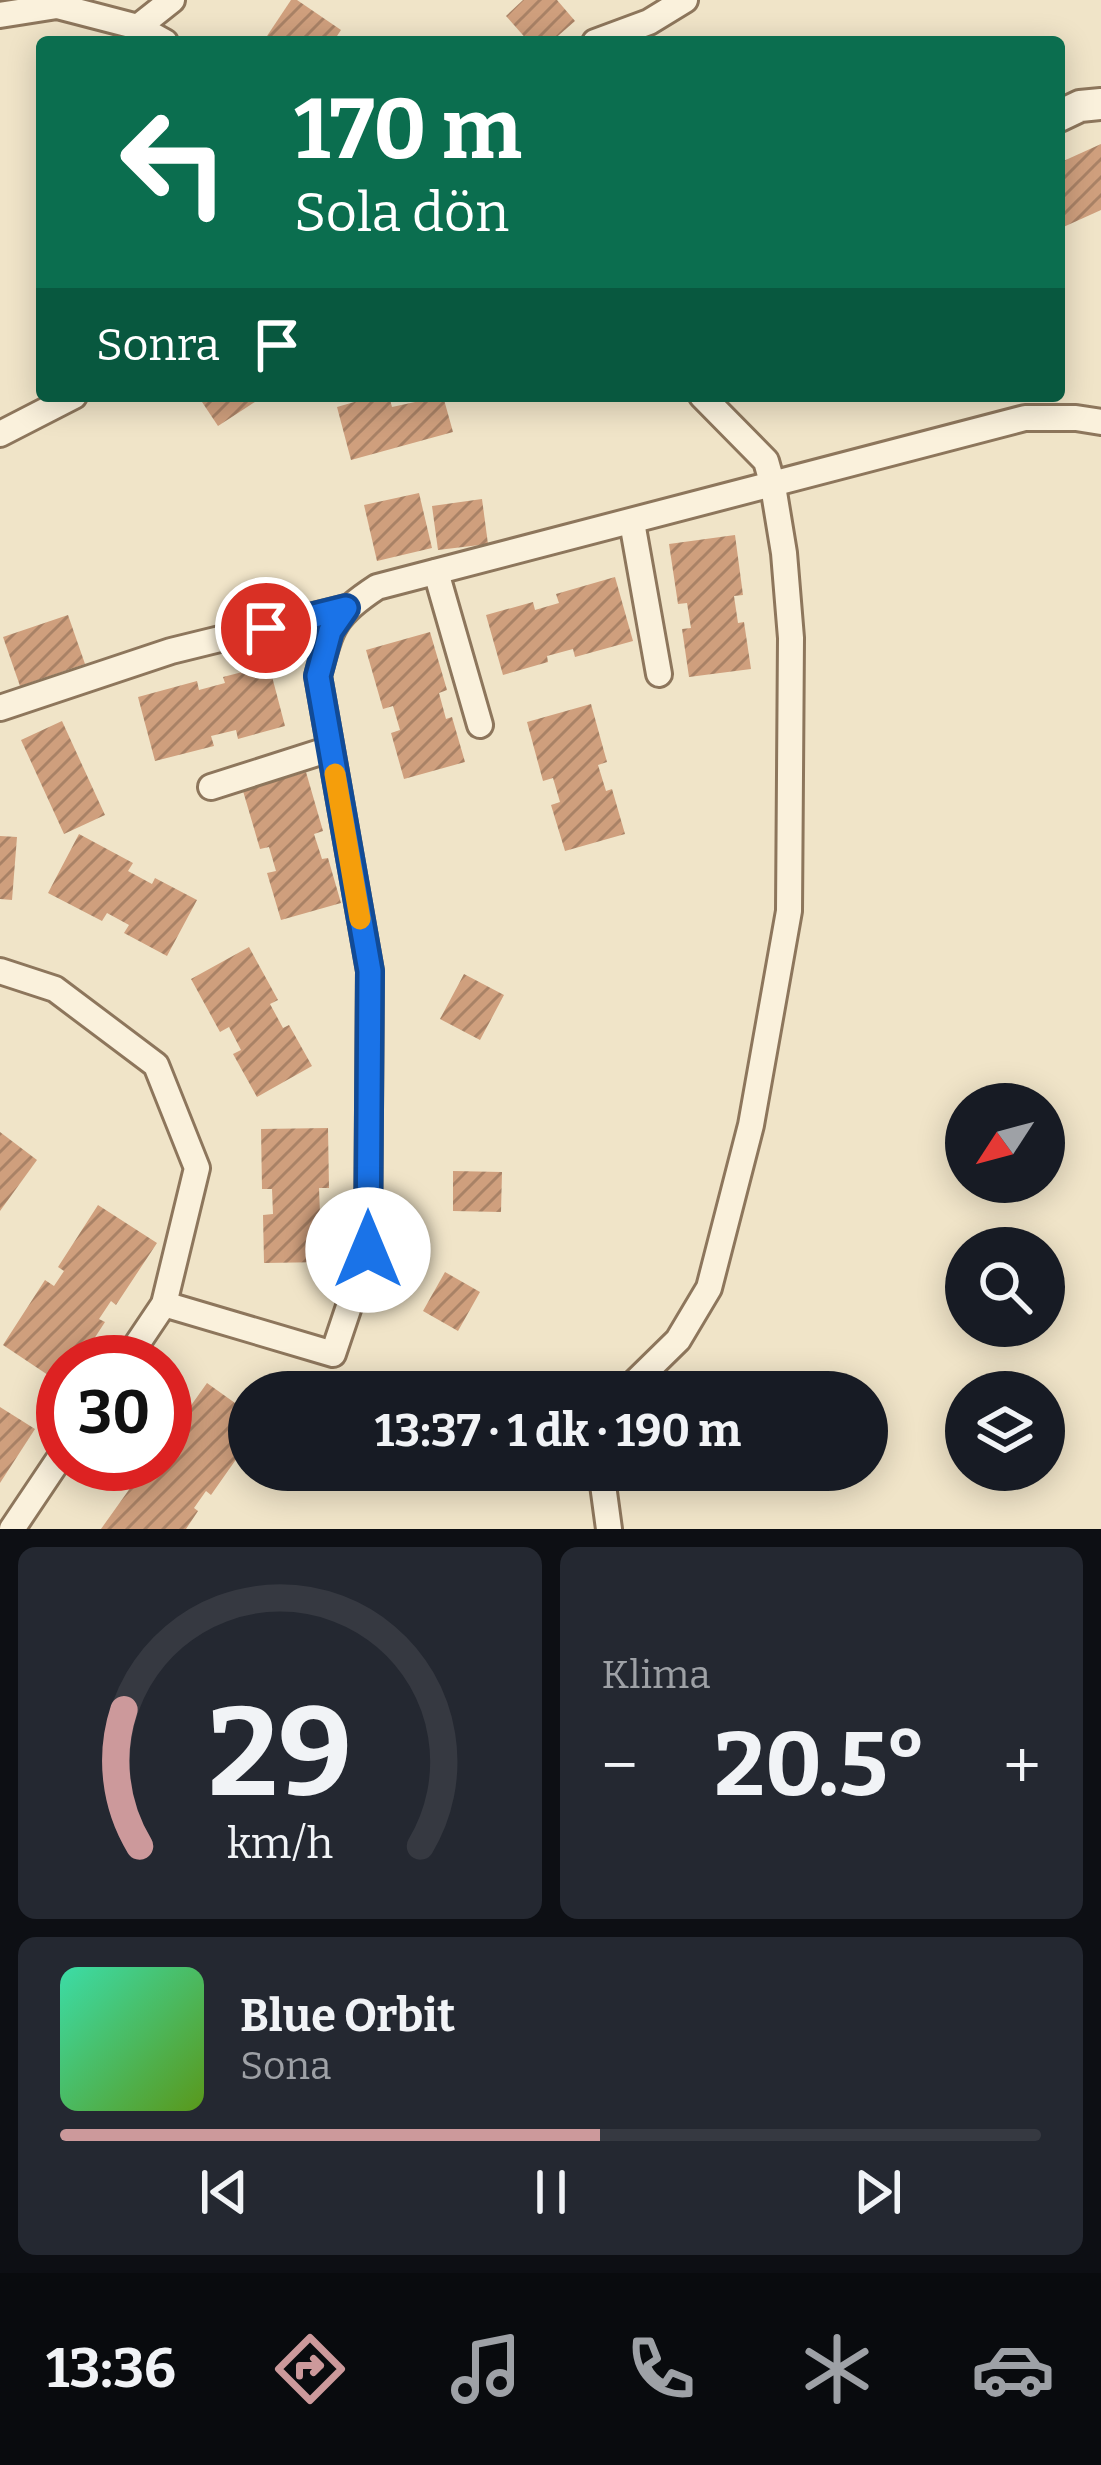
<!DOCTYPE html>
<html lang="tr">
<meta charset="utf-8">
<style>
body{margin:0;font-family:Bitter,serif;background:#242831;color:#f1f3f6;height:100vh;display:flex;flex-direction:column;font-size:45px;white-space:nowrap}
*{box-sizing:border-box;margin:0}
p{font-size:39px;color:#9ea1a6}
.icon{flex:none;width:66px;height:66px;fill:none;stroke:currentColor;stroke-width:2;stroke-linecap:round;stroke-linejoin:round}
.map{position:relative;height:1529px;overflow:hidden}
.drawer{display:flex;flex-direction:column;gap:18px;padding:18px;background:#0d0f14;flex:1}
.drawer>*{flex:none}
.guide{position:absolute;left:36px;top:36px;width:1029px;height:366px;border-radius:12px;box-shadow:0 6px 30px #0003;background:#0b6e4f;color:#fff;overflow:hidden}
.needle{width:78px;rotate:234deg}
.controls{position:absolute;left:945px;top:1083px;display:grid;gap:24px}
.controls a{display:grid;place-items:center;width:120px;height:120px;border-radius:50%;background:#171b24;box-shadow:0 6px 30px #0003;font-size:60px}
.speed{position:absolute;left:36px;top:1335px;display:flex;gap:24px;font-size:60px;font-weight:700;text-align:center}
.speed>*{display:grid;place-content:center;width:156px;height:156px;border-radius:50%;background:#171b24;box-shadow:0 6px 30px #0003;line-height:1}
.speed .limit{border:18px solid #d22;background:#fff;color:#111}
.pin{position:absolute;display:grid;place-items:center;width:102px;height:102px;color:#fff;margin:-51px;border:6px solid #fff;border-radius:50%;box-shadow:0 3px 12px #0007}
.me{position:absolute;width:132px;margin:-66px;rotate:0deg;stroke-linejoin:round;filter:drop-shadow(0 0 9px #0008)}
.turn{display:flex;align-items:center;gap:42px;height:252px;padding:0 60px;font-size:54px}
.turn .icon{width:156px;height:156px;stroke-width:2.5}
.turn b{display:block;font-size:84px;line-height:102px}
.then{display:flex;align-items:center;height:114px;padding:0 60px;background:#0003;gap:24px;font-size:45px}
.big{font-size:90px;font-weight:700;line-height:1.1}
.drawer .tile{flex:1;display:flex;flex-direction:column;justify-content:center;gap:18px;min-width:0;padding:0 42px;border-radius:18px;background:#242831}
.drawer .dial{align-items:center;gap:0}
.dial svg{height:312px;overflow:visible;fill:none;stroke:#363941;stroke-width:7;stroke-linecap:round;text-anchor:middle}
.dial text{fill:#f1f3f6;stroke:none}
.song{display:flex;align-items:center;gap:36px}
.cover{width:144px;height:144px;border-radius:18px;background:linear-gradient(135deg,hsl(160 70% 55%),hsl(90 70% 35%))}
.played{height:12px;border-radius:6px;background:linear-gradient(90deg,#cc999b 55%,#363941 55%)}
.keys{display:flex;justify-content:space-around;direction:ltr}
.heat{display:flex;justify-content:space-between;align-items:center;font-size:66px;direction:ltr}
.drawer .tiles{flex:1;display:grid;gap:18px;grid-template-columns:1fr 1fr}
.tile:last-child{grid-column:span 2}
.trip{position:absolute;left:228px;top:1371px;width:660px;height:120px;border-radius:60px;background:#171b24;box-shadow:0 6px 30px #0003;font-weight:700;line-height:120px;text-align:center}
.menu{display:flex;height:192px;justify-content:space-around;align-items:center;background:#090b0e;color:#9ea1a6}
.menu .icon{width:84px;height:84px}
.menu .on{color:#cc999b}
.menu b{font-size:54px;color:#f1f3f6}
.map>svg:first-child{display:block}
</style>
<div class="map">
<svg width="1101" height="1529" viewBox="0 0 1101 1529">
<defs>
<pattern id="building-hatch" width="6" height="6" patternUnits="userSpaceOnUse" patternTransform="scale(3)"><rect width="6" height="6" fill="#cf9f7d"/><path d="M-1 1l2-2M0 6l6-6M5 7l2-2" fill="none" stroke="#a98266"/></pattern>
</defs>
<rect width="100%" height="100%" fill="#f0e4c8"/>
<!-- building -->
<g fill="url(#building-hatch)">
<path d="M291,0H297L341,30L333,42H263Z"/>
<path d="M523,0H557L575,21L551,42H529L506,16Z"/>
<path d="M1101,144V210L1059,229V163Z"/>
<path d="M198,396H256L258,400L218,426Z"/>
<path d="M375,396H389L392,407L443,396L453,432L351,460L337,407Z"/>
<path d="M419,493L432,548L377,561L364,505Z"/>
<path d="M482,499L488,544L438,550L432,506Z"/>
<path d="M735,535L743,595L734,596L738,623L744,622L751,669L689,677L682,629L691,628L687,603L678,604L669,544Z"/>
<path d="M615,577L633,641L575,657L573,649L547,656L548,662L503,675L486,615L533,602L535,610L559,603L556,594Z"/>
<path d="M68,615L85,664L20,686L3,637Z"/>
<path d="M430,632L447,690L439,693L446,719L452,717L465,762L404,779L391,733L400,730L393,706L383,709L366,650Z"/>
<path d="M269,665L285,726L238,739L236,730L211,736L214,746L155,761L138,697L197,681L199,690L225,683L223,677Z"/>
<path d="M591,704L607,762L598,765L606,791L612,789L625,834L565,851L551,805L560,802L553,778L543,781L527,722Z"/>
<path d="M62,721L105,815L64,834L21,740Z"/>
<path d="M306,772L323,831L314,834L322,859L328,858L341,903L281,920L267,873L276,871L269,847L260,849L243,791Z"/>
<path d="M79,834L133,863L128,871L152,884L155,878L197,900L167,956L124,933L129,925L107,913L102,921L48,893Z"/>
<path d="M0,836L17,837L12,900L0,899Z"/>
<path d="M249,947L278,1000L270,1004L283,1028L289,1025L312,1066L257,1097L233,1054L241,1050L229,1027L220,1032L191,979Z"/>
<path d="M464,974L504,995L480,1040L440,1019Z"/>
<path d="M328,1128L329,1188H319L320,1215H326L327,1262L264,1263L263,1215L273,1214L272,1189H262L261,1129Z"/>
<path d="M0,1132L37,1160L0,1211Z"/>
<path d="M453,1171L502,1172L501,1212L453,1211Z"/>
<path d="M98,1205L157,1243L116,1305L111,1301L99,1319L105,1322L79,1362H63V1385L3,1345L45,1280L54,1286L64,1271L58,1267Z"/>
<path d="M445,1272L480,1292L458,1331L423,1311Z"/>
<path d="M207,1383L249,1413V1441L211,1495L206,1491L194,1508L198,1511L186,1529H101L143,1470L150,1474L157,1464H165V1442Z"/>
<path d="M0,1407L35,1429L0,1483Z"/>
</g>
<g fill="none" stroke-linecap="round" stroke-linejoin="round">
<defs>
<g id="minor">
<path d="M0,15L57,6L138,27L165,42"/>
<path d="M138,27L172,0"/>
<path d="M595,42L649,22L685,0"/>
<path d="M0,434L74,396"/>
<path d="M632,522L659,674"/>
<path d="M436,572L480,725"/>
<path d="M0,708L171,651L346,608"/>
<path d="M211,787L330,749"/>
<path d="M0,971L55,989L156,1065L197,1168L164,1304L125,1362"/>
<path d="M164,1304L333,1354L368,1250L370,971L318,676C331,627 333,616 377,587L1025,418H1076L1101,422"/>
<path d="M625,1392L678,1340L709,1288L751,1125L789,911L791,638L784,553L773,486L766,461L702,396"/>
<path d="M601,1470L609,1529"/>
<path d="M12,1529L63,1453"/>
</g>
<path id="tertiary" d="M1059,116L1080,106L1101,104"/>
</defs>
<!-- minor casing -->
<use href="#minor" stroke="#8d765c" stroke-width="30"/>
<!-- tertiary casing -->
<use href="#tertiary" stroke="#8d765c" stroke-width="36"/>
<!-- minor -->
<use href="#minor" stroke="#faf1dc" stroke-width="24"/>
<!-- tertiary -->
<use href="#tertiary" stroke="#faf1dc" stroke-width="30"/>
</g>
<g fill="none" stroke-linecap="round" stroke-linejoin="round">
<defs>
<path id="route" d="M266,628L346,608L330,631L318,676L370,971L368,1250"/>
</defs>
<!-- route casing -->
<use href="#route" stroke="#114b97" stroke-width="30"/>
<!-- route -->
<use href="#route" stroke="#1a73e8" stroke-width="21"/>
<!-- slow -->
<path stroke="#f59e0b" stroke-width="21" d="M335,774L360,919"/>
</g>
</svg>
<div class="controls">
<a><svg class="needle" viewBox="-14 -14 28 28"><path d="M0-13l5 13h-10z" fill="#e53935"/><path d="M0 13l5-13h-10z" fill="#9ea1a6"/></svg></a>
<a><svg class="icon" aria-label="search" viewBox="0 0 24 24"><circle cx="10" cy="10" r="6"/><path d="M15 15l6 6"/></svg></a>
<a><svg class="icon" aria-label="layers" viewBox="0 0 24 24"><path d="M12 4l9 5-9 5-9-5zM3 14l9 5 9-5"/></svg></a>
</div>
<div class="speed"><div class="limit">30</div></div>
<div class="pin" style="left:266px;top:628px;background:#d93025"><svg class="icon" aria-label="arrive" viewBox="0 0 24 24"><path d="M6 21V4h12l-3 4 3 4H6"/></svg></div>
<svg class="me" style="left:368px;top:1250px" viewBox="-20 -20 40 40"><circle r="19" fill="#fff"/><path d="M0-13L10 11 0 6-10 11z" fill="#1a73e8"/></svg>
<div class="trip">13:37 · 1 dk · 190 m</div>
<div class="guide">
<div class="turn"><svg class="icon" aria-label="left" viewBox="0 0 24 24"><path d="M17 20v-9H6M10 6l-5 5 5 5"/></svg><div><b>170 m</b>Sola dön</div></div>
<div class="then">Sonra<svg class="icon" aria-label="arrive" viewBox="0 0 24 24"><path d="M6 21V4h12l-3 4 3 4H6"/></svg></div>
</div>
</div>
<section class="drawer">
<div class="tiles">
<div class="tile dial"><svg viewBox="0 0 100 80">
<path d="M14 69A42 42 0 1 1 86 69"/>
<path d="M14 69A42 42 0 0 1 10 34" stroke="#cc999b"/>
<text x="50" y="56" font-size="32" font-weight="700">29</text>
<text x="50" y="72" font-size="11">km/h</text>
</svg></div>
<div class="tile"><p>Klima</p>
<div class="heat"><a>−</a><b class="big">20.5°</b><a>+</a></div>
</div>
<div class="tile">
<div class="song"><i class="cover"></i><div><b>Blue Orbit</b><p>Sona</p></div></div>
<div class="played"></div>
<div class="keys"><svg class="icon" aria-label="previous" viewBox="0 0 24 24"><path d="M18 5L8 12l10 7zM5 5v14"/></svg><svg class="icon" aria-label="pause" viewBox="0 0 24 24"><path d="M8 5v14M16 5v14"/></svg><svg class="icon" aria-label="next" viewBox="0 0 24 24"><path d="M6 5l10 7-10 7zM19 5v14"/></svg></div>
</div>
</div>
</section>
<nav class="menu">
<b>13:36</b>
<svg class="icon on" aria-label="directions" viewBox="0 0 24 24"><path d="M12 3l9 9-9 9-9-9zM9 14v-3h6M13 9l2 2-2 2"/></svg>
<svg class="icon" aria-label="music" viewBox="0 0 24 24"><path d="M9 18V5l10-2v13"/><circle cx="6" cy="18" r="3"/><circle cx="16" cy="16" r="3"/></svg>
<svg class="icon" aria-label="phone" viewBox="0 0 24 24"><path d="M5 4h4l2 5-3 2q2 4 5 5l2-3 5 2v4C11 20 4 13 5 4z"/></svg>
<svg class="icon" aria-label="climate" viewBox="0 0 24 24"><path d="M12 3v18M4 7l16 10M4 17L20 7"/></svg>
<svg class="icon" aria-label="car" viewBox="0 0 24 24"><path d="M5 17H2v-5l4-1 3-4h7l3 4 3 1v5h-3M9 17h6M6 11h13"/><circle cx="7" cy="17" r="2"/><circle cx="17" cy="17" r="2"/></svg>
</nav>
